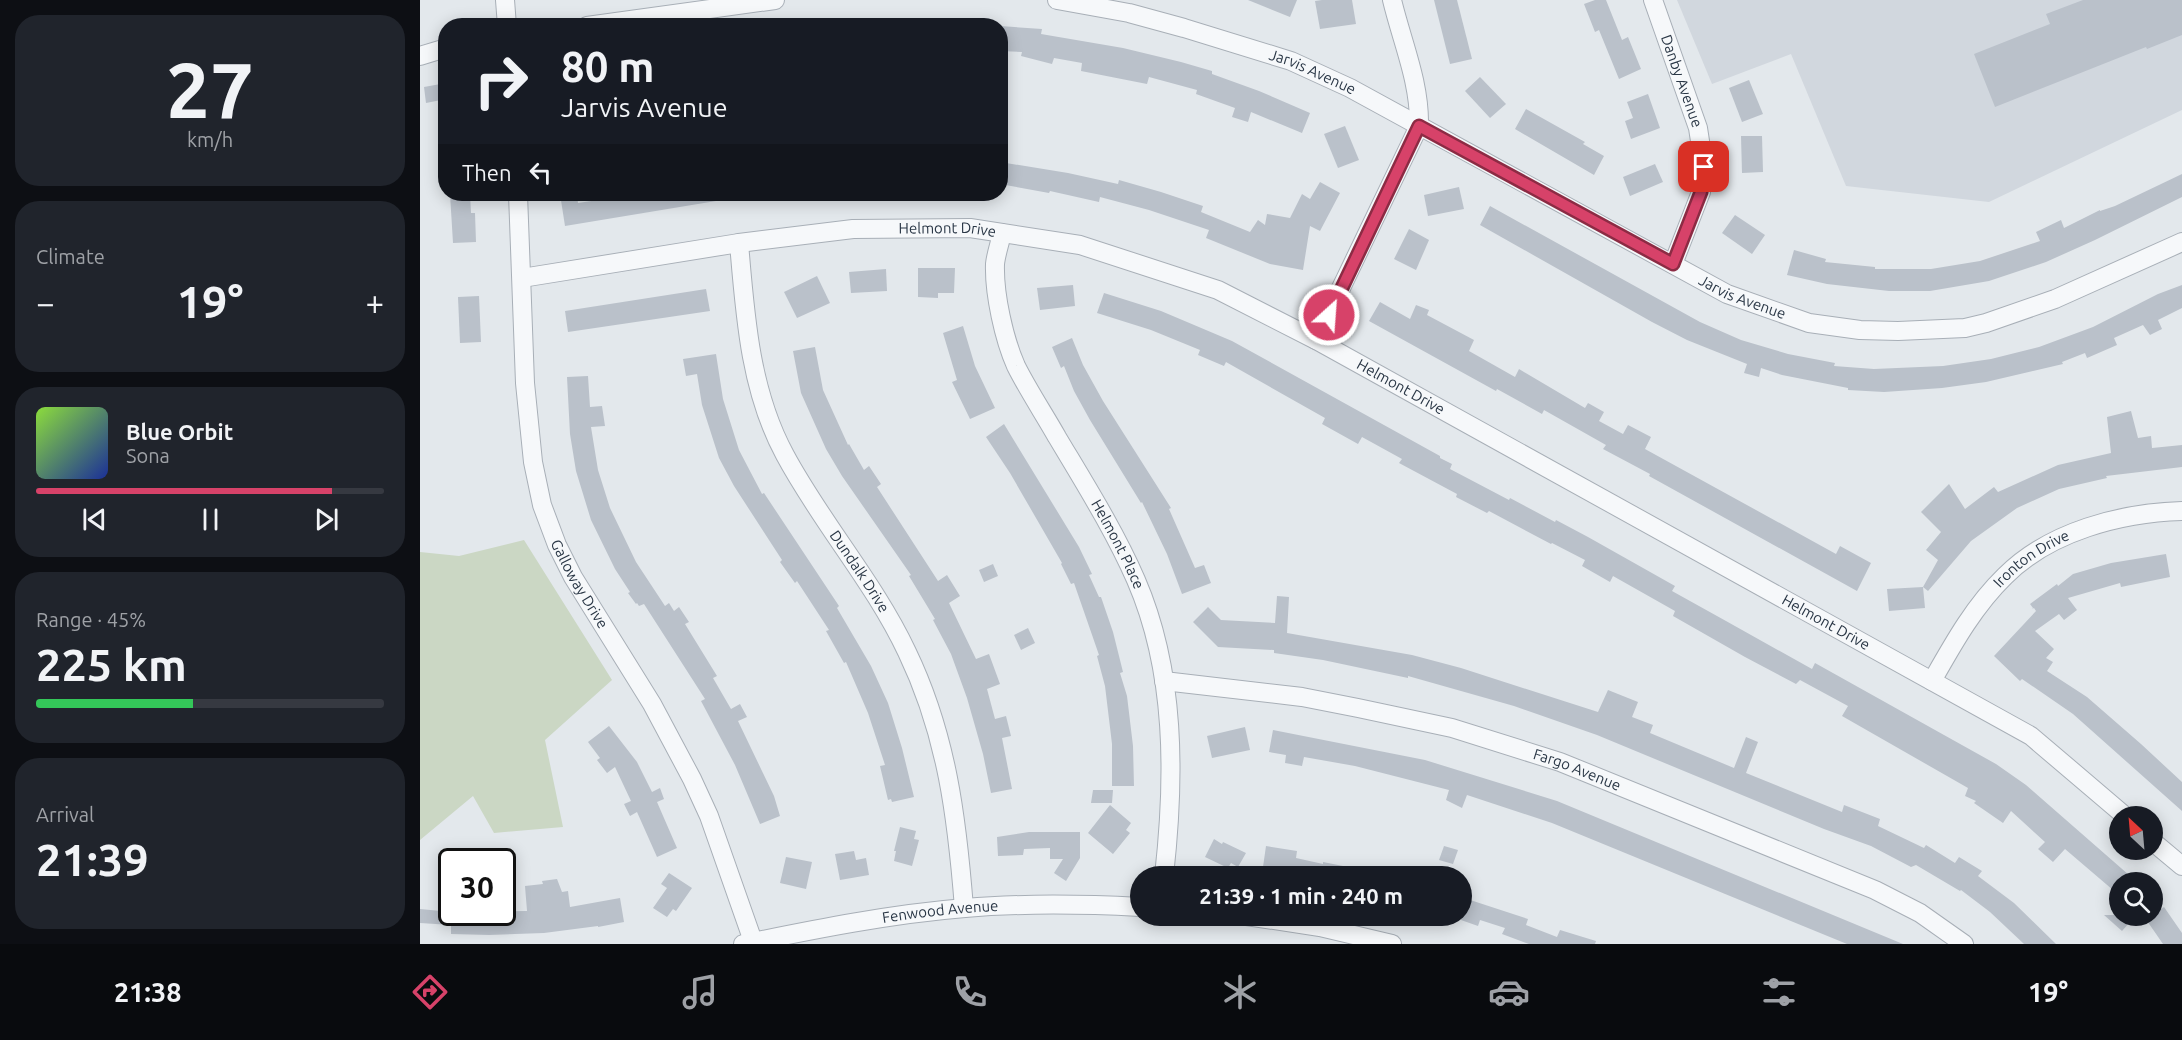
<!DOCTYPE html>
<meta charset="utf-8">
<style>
body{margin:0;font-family:Ubuntu,sans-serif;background:#20242c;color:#f1f3f6;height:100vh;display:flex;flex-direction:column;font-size:22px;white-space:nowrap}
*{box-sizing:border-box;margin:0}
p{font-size:20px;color:#9ea1a6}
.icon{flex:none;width:33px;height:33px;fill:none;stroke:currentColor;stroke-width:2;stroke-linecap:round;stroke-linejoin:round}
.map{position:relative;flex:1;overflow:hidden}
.details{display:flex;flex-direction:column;gap:15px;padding:15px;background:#0d0f14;width:420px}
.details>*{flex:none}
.hud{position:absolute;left:18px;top:18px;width:570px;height:183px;border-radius:24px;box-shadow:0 3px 15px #0003;background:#171b24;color:#f1f3f6;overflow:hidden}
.needle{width:39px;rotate:334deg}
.tools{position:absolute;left:1689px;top:806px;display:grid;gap:12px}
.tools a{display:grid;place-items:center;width:54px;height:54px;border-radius:50%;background:#171b24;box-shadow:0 3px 15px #0003;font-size:30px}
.speed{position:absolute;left:18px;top:848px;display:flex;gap:12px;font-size:30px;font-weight:700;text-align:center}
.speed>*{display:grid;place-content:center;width:78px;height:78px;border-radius:50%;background:#171b24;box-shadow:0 3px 15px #0003;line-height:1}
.speed .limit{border:3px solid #111;border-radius:9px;background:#fff;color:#111}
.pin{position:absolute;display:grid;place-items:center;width:51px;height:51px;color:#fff;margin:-26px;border-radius:12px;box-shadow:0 3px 9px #0006}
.me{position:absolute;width:66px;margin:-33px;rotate:26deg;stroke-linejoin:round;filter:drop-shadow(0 0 4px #0008)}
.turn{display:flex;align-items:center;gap:21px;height:126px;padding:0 24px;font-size:27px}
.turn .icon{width:78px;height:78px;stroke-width:2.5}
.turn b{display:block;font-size:42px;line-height:51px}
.then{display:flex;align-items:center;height:57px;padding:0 24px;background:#0003;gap:12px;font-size:22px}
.big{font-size:45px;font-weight:700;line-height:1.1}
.details .card{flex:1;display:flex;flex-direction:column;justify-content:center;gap:9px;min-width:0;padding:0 21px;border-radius:24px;background:#20242c}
.details .dial{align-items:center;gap:0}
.dial b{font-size:78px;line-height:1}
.song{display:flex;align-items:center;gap:18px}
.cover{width:72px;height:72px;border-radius:9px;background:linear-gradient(135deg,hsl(90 70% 55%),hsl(230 70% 35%))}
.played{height:6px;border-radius:3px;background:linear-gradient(90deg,#d74269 85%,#363941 85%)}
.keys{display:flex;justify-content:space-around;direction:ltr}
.heat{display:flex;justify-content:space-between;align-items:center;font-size:33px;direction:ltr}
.charge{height:9px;border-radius:4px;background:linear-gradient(90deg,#34c759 45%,#363941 0)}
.trip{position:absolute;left:710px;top:866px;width:342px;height:60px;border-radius:30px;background:#171b24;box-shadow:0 3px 15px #0003;font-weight:700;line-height:60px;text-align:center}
.menu{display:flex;height:96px;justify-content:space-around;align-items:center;background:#090b0e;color:#9ea1a6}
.menu .icon{width:42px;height:42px}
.menu .on{color:#d74269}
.menu b{font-size:27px;color:#f1f3f6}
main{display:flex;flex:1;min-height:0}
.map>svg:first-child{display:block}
</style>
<main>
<section class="details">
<div class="card dial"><b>27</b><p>km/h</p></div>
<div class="card"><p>Climate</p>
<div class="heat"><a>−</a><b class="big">19°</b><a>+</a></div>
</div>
<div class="card">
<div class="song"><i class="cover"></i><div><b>Blue Orbit</b><p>Sona</p></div></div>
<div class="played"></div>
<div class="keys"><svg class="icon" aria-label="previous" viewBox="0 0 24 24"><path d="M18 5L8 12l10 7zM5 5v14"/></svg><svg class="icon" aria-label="pause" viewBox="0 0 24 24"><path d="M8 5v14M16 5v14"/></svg><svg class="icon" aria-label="next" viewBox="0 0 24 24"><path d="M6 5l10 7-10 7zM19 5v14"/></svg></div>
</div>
<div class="card"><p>Range · 45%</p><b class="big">225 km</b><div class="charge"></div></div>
<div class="card"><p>Arrival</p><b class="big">21:39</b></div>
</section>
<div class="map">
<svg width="1762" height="944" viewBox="0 0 1762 944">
<rect width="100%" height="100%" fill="#e3e8ec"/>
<!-- built -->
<path fill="#d1d7de" d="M1257,0H1762V110L1569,202L1426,186L1371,54L1292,84Z"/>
<!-- green -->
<path fill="#cbd7c4" d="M104,540L192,680L125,740L143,827L74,833L53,796L0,840V552L39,556Z"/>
<!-- building -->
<g fill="#bac1ca">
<path d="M828,0H877L870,17Z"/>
<path d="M902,0H932L936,24L900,29L895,1Z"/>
<path d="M1014,0H1037L1052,59L1030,64Z"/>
<path d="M1175,0H1186L1202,40L1208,37L1221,69L1199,79L1179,30L1175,32L1164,4Z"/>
<path d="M1663,0H1762V35L1727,49L1726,47L1575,107L1554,54L1630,24L1626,14Z"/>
<path d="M580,26L622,29L621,34L703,48L761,62L792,71V74L839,91L890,113L882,133L831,112L828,122L812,117L815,108L776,94L777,90L729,77L727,84L661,71L662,63L634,58L632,64L601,56L602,52L580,51Z"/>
<path d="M1060,77L1086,104L1070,118L1045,91Z"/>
<path d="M1329,80L1343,114L1322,122L1309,88Z"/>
<path d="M26,83V99L6,103L4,87Z"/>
<path d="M1228,94L1240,128L1211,139L1205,121L1213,118L1207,102Z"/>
<path d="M1106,109L1165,142L1163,144L1184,156L1174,175L1095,129Z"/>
<path d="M925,126L939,160L918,168L904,134Z"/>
<path d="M1321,136H1342L1343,172L1322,173Z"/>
<path d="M580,162L648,173L698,184L699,180L741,192L783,206L781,212L830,232L838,220L845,225L847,214L870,218L882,194L890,199L900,182L920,193L900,231L890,226L883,270L850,264L786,238L789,230L729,210L680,197L679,202L630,191L629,193L580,184Z"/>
<path d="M1235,164L1243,182L1210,196L1203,177Z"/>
<path d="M1762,174V197L1675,240L1626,262L1569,281L1510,291H1469L1407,284L1367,275L1374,250L1406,259L1405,262L1455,267V269H1511L1560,261L1620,241L1616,232L1641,220L1644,228L1680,210V211L1695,206Z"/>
<path d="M1039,187L1044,209L1008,216L1004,195Z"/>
<path d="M30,194H50L51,213H55L56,242L33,243Z"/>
<path d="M140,194H157L158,203L198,197V195L205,194H295L296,201L145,226Z"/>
<path d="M1070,206L1280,322L1321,340L1368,354L1415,363L1414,366L1454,369L1523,366L1571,359L1619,347L1673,327L1738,294L1762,285V308L1738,320L1742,329L1730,335L1723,325L1694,338L1697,345L1667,358L1665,353L1642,362L1643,364L1566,382L1522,388L1464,392L1428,390V388L1362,375L1341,368L1339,377L1324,373L1327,364L1267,340L1232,322L1060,225Z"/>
<path d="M1315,215L1345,235L1332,254L1302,233Z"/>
<path d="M989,229L1009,240L996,270L974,259Z"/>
<path d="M498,268H535L534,293H518V298L498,297Z"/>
<path d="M466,269L467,291L431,293L429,272Z"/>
<path d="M397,276L410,303L377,318L364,292Z"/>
<path d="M653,285L655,306L620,310L617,288Z"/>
<path d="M286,289L290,311L148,332L145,311Z"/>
<path d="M684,293L741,311L812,341L1020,456V458L1032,464L1030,469L1089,500L1090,498L1135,522L1136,520L1168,537L1255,586L1252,591L1306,621L1392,669L1395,663L1524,735L1576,764L1606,785L1717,882H1700V896L1645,849L1633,862L1618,849L1625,842L1591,811L1583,823L1554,803L1556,801L1545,796L1548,788L1422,716L1428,706L1380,680L1376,684L1325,657L1253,616L1255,611L1193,576L1190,582L1162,566L1165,560L1132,543L1131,544L1069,511L1067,513L1036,497L1037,494L979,463L982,459L942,437L938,444L902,424L905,418L806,362L804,366L778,355L780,350L731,330L677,313Z"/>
<path d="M59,296L61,342L40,343L38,297Z"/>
<path d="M960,302L990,319L996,305L1009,310L1007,315L1054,340L1049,351L1095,377L1099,369L1165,408L1168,403L1184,412L1179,421L1203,434L1208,425L1231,437L1225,449L1416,554L1420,546L1451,563L1437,591L1229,476L1230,474L1183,449L1186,445L1124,410L1122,414L1077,389L1076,391L949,321Z"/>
<path d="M543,326L555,366L575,408L550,419L532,382L537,380L523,333Z"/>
<path d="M652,338L663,365L683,401L751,508L749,509L775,568L784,565L791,583L762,594L747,554L722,502L721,503L670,420L654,391L644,366L641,368L632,347Z"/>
<path d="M395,347L403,390L428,445L429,444L444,470L449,466L461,484L457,487L518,581L527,575L540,596L529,603L556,659L569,654L580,684L567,689L575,719L586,716L591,736L582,738L592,789L571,793L563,754L547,698L531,654L513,620L515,619L489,576L491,575L422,476L406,449L381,393L373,351Z"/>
<path d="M296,354L303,399L319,450L342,494L344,493L419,606L417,608L451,666L468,703L482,748L494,797L472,802L471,799L468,800L460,766L465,765L448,713L426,662L424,663L406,631L409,630L377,581L375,583L360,562L362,560L314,486L299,458L282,405L277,374L266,376L263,359Z"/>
<path d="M168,376L170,407L182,406L185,426L171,427L178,470L190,508L216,562L245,606L249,603L254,611L259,607L269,622L265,624L297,676L293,678L311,709L320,704L327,717L318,721L354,796L360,816L340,824L315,765L281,701L285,699L224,604L219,606L217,603L216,604L208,593L210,592L195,569L171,520L156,471L150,434L147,377Z"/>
<path d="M1711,411L1718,438L1731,436L1732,448L1762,445V467L1686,476L1687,478L1639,489L1597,508L1551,541L1508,591L1503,587L1505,608L1469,611L1467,589L1503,587L1518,560L1506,550L1521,532L1501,512L1529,484L1545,509L1574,487L1578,492L1638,465L1691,453L1687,417Z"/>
<path d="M584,424L659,547L672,574L669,575L679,597H681L693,632L703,672L700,673L707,696L713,746L714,786H692V744L685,686L677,656L679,655L654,583L651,584L641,564L642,563L590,473L566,437Z"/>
<path d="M1746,554L1750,577L1701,587L1700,583L1648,598L1657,610L1644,620L1639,614L1615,631L1634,649L1626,658L1633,662L1627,671L1667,697L1721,744L1762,782V811L1653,714L1602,679L1600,681L1574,656L1616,611L1614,608L1612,609L1613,608L1610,604L1637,584L1638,586L1653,574L1691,563Z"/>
<path d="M573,564L578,576L564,582L559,570Z"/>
<path d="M857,596L869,597L867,633L992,655L1041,668L1178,712L1188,690L1218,702L1212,717L1233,725L1230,733L1314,768L1326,737L1338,742L1326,773L1422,812L1424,805L1460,819L1458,826L1504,848L1506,845L1535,863L1539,857L1562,871L1558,876L1594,903L1636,944H1604L1570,912L1541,890L1540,891L1496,865L1491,867L1451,846L1404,829L1177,735L1094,706L988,676V678L903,660L854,653V650L798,647L773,622L788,607L801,620L855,623Z"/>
<path d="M608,628L615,643L601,650L594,635Z"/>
<path d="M189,726L217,762L232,792L240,788L244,799L237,802L257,848L237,857L217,812L210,816L204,804L211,801L195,767L187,773L177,760L180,758L168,742Z"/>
<path d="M825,727L830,750L792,758L787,736Z"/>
<path d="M853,730L1005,760L1137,801L1483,944H1427L1132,823L1047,795L1042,808L1026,800L1029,790L935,766L884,757L882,766L865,763L866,755L849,752Z"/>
<path d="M673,790H693L692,803H671Z"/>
<path d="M690,805L711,823L706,830L710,833L693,854L668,833Z"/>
<path d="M480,827L496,831L494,839L499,840L492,866L474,861L476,851H474Z"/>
<path d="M609,832H660V858L646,881L634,873L643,859H630V848L604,849L603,855L578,856L577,837Z"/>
<path d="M794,839L802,844L803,842L826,853L818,867L811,863L808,868L785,857Z"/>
<path d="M846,846L877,851L876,858L903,864V862L943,870L942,876H855L842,874Z"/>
<path d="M1024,846L1038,850L1033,864L1019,860Z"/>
<path d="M434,851L436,860L446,858L449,875L420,880L415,854Z"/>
<path d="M366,857L392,862L386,889L360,883Z"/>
<path d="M249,873L272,888L256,911L253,909L247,917L233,908L247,888L241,884Z"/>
<path d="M137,879L142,892L148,891L150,907L200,898L204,922L178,927V926L124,933L69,935L31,934V925L0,923V909L31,912L107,911L105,886L123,884L122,881Z"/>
<path d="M1041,897L1108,919L1106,925L1137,937L1140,930L1176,941L1175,944H1109L1082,934L1085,928L1060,920L1058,926L1041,920Z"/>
<path d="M1744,907L1762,933V944H1743L1723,915H1733Z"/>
<path d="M1684,915H1716L1702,931Z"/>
</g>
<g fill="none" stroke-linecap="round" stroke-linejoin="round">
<defs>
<g id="minor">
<path d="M85,0L87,26"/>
<path id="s1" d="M637,0L709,13L764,28L871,61L930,88L1307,294L1389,323L1440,330L1478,331L1545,328L1566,323L1635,299L1762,242"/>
<path id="s2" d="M1233,0L1278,128L1284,167L1281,192L1253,264"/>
<path d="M167,26L355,0"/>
<path d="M0,56L26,48"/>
<path id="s3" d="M98,194L105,383L113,462L122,505L137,545L153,577L232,704L272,779L289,816L334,944"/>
<path id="s4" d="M582,233C580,243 576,254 575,264C574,294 584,339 596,366C608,390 624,414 637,437C665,484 694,530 716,580C756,672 755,778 744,876"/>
<path id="s5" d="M319,243C325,315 330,391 365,455C402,524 454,582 487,652C527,735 537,818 544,908"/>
<path id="s6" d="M102,278L319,243L433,229L550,228L660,245L798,290L896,340L1611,736L1705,816"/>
<path d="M896,340L999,126C1000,82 982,42 972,0"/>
<path id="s7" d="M744,681L882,697L938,708L1032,728L1140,762L1455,890L1500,913L1544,944"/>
<path id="s8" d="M1512,681C1533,644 1554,606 1585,576C1630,531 1701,513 1762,511"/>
<path d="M1732,841L1762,866"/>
<path d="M820,915L900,927L972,944"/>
<path id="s9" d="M323,944C396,929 471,914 545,908C604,903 662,904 720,907"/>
</g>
</defs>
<!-- minor casing -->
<use href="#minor" stroke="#a8afb7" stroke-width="20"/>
<!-- minor -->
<use href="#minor" stroke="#f6f8fa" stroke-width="18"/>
</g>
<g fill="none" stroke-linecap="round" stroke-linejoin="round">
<defs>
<path id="route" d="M909,315L999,126L1253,264L1281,192L1284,167"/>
</defs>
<!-- route casing -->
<use href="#route" stroke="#8c2b44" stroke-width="15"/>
<!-- route -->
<use href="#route" stroke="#d74269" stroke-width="10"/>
</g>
<g text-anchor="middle" stroke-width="4.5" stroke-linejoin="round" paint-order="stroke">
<!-- street labels -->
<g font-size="15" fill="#2a3746" stroke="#f3f6f9">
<text dy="5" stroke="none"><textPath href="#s1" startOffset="266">Jarvis Avenue</textPath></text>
<text dy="5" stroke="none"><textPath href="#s2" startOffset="86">Danby Avenue</textPath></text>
<text dy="5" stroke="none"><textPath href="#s6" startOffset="429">Helmont Drive</textPath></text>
<text dy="5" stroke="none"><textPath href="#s1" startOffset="752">Jarvis Avenue</textPath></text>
<text dy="5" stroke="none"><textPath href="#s6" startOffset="915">Helmont Drive</textPath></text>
<text dy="5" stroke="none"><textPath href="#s4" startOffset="342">Helmont Place</textPath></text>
<text dy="5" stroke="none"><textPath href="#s8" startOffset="160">Ironton Drive</textPath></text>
<text dy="5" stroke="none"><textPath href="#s5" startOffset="357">Dundalk Drive</textPath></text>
<text dy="5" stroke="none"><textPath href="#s3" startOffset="400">Galloway Drive</textPath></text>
<text dy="5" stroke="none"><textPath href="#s6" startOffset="1401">Helmont Drive</textPath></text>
<text dy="5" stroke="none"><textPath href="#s7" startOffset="424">Fargo Avenue</textPath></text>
<text dy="5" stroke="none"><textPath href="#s9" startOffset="200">Fenwood Avenue</textPath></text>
</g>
</g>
</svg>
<div class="tools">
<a><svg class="needle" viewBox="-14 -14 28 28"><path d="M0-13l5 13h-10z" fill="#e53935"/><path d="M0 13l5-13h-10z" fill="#9ea1a6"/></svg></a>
<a><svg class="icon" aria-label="search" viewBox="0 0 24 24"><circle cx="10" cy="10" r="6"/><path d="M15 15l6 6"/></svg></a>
</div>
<div class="speed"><div class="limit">30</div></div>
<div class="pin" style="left:1284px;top:167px;background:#d93025"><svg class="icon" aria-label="arrive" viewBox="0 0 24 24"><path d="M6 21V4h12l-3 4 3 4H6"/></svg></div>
<svg class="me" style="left:909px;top:315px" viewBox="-20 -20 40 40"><circle r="17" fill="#d74269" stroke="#fff" stroke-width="3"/><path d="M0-11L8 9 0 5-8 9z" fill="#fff"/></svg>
<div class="trip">21:39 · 1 min · 240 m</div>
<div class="hud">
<div class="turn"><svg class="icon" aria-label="right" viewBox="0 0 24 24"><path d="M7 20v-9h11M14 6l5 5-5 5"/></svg><div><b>80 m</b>Jarvis Avenue</div></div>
<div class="then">Then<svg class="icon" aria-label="left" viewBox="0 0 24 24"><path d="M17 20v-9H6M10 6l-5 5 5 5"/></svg></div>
</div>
</div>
</main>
<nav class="menu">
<b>21:38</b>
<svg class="icon on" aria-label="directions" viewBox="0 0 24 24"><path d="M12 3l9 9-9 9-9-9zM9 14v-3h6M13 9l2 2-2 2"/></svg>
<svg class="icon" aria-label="music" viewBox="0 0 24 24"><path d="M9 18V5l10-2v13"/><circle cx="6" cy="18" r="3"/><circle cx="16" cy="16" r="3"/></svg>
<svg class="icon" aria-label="phone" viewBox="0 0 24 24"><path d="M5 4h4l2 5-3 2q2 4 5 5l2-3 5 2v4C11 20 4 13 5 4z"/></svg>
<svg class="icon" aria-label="climate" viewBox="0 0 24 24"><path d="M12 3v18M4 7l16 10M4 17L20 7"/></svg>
<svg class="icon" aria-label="car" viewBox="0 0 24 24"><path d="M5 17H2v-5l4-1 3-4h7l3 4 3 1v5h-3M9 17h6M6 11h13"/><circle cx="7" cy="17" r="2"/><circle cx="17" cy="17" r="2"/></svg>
<svg class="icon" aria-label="filters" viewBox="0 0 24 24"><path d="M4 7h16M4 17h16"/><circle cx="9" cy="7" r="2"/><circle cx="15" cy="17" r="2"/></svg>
<b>19°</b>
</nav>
